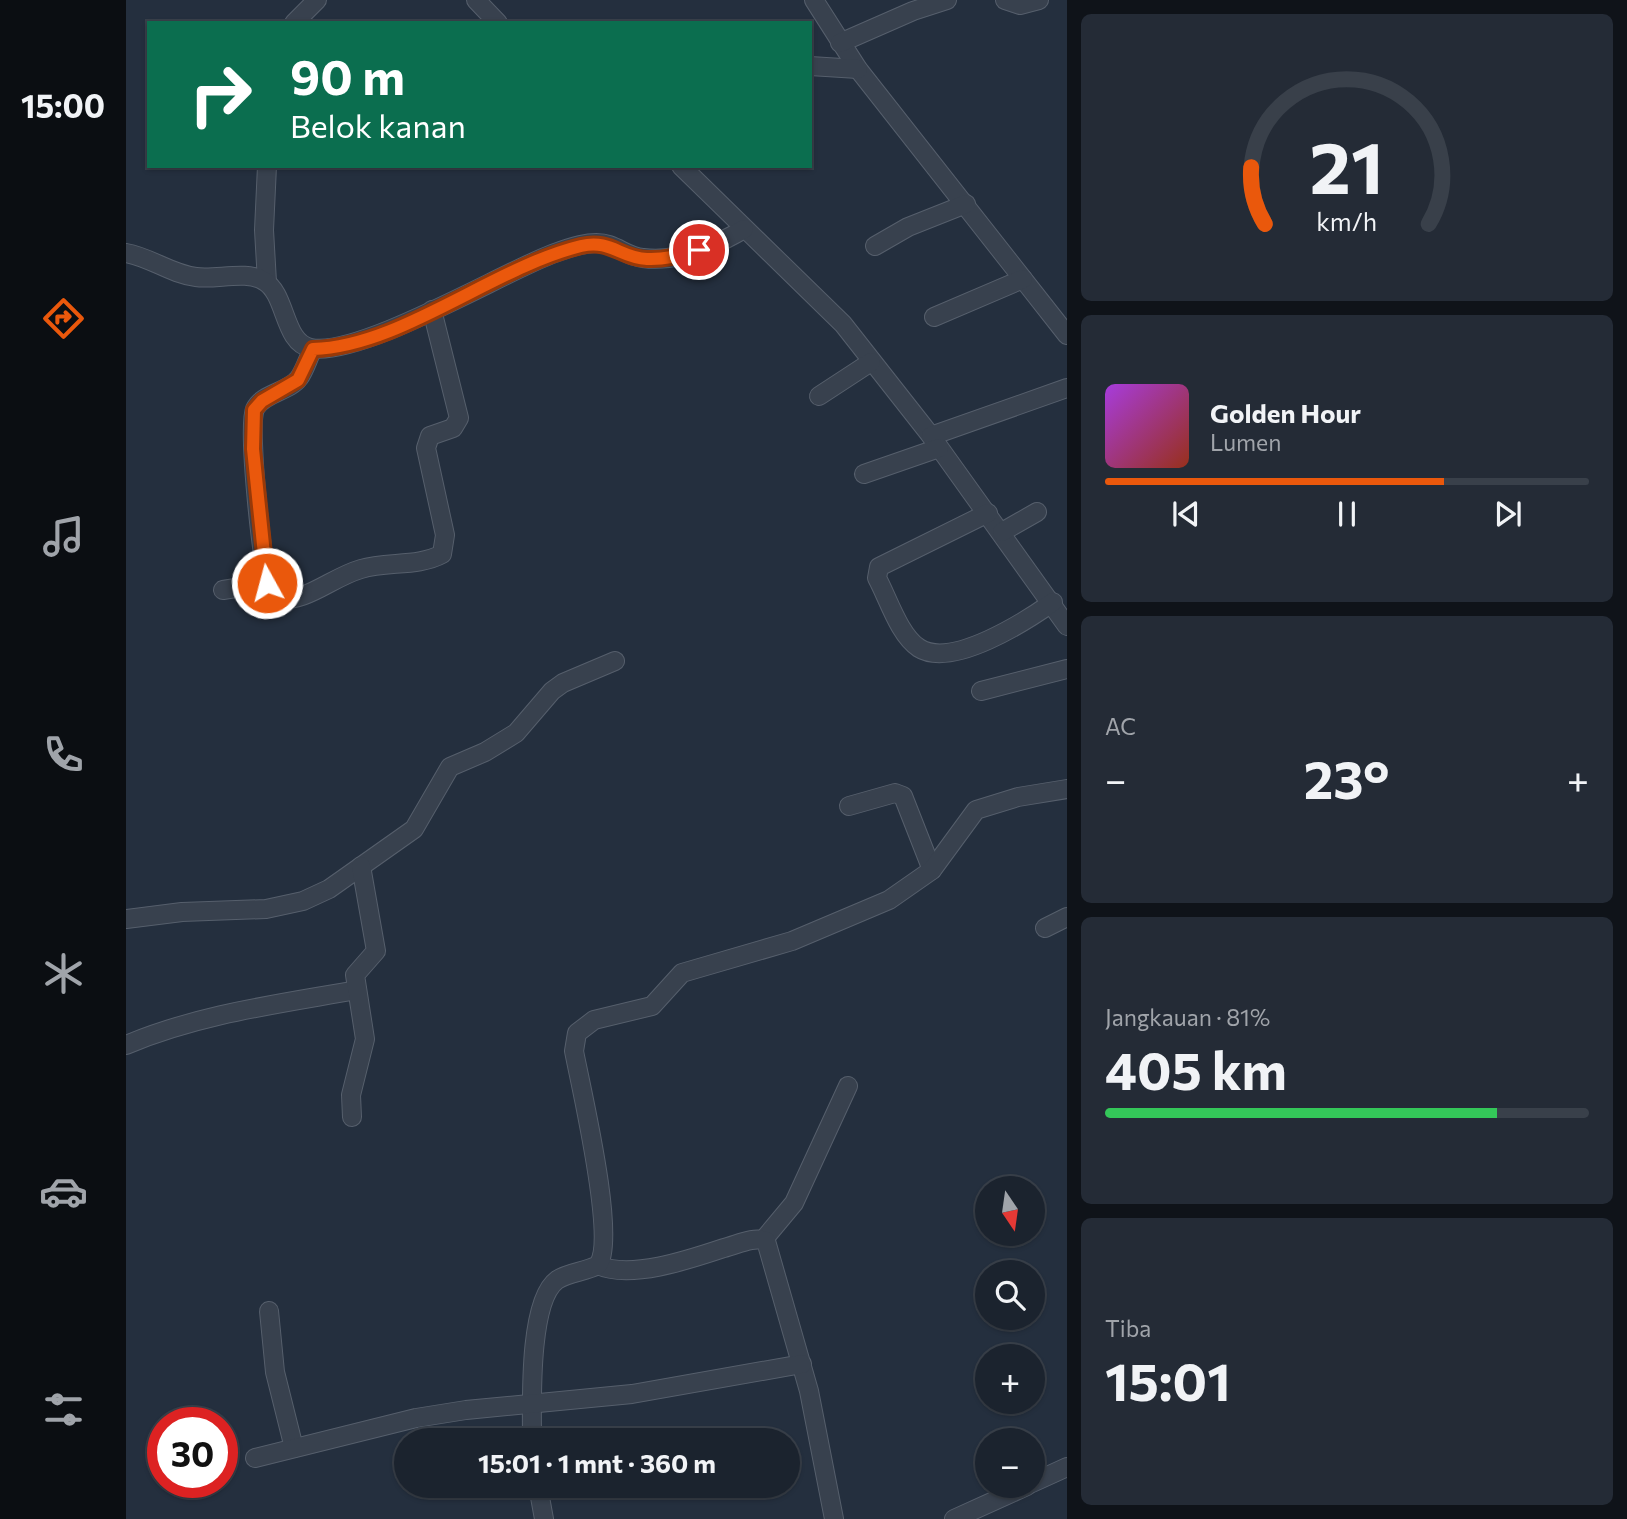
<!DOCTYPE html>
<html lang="id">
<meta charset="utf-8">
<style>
body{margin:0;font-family:Commissioner,sans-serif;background:#242b36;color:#f1f3f6;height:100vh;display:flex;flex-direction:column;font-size:26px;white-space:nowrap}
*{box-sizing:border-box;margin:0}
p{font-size:23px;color:#a0a4aa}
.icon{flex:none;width:38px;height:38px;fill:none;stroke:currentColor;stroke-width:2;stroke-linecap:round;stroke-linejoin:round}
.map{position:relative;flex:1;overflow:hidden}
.sheet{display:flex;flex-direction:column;gap:14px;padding:14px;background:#0f1319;width:560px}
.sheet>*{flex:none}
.guide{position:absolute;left:21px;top:21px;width:665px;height:147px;border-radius:0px;box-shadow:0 2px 5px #0004,0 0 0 2px #39404a;background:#0b6e4f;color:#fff;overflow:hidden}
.needle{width:46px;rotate:167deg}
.fabs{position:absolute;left:849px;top:1176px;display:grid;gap:14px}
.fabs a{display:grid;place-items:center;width:70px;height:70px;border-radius:50%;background:#1b232e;box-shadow:0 2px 5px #0004,0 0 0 2px #39404a;font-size:35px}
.speed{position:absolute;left:21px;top:1407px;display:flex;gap:14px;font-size:35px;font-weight:700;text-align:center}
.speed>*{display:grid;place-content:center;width:91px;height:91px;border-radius:50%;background:#1b232e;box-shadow:0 2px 5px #0004,0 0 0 2px #39404a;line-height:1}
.speed .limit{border:10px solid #d22;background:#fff;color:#111}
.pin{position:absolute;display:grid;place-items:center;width:60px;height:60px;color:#fff;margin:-30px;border:4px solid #fff;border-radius:50%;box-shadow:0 2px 7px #0007}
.me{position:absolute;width:77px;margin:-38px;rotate:353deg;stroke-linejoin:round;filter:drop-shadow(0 0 5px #0008)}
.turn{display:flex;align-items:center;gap:24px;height:147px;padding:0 28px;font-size:32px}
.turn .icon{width:91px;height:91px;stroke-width:2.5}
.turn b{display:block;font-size:49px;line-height:60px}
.big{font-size:52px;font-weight:700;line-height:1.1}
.sheet .tile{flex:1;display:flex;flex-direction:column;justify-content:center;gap:10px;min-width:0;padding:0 24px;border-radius:10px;background:#242b36}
.sheet .dial{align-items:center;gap:0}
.dial svg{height:182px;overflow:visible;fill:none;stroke:#39404a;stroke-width:7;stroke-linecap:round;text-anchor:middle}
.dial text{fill:#f1f3f6;stroke:none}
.song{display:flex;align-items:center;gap:21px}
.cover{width:84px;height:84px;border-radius:10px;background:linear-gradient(135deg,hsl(280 70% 55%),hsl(10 70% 35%))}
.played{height:7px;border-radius:4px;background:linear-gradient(90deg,#ea580c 70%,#39404a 70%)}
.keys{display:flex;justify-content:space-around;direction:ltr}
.heat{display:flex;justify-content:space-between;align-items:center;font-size:38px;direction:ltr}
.charge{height:10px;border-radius:5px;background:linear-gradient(90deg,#34c759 81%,#39404a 0)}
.trip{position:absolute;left:268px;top:1428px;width:406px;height:70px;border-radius:35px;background:#1b232e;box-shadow:0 2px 5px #0004,0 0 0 2px #39404a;font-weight:700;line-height:70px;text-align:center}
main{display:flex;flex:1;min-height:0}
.tab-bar{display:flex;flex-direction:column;width:126px;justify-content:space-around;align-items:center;background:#0b0e12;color:#a0a4aa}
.tab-bar .icon{width:49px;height:49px}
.tab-bar .active{color:#ea580c}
.tab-bar b{font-size:32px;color:#f1f3f6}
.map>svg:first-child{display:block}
</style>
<main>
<nav class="tab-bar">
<b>15:00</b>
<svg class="icon active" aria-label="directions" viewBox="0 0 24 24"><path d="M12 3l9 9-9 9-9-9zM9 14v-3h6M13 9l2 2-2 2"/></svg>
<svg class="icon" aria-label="music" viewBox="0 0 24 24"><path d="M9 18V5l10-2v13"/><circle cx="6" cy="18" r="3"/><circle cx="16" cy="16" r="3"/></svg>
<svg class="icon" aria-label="phone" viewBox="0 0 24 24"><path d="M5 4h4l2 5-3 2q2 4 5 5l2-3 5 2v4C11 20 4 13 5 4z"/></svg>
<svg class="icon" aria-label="climate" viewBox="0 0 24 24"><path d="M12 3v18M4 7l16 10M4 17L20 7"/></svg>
<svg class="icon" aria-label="car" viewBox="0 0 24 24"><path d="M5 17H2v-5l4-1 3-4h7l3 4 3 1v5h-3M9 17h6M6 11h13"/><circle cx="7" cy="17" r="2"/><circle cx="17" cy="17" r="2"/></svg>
<svg class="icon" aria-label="filters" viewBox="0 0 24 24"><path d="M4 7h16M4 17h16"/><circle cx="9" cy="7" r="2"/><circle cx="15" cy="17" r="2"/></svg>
</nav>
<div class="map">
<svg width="941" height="1519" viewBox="0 0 941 1519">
<rect width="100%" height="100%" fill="#242f3e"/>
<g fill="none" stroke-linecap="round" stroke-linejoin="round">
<defs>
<g id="minor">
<path d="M350,0L372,23"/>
<path d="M688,0L732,69L941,335"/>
<path d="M879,0L894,5L913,0"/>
<path d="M168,23L191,0"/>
<path d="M714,43L787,11L821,0"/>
<path d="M684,66L732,69"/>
<path d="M141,166L138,230L141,282"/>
<path d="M555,166L717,324L805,436L941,626"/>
<path d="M749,246L782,227L840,204"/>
<path d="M0,253C24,257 45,274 70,277C90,280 121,270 138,281C161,294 157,343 185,348C234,357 374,274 426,254C442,248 466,239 483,245C495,249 504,257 517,258C552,263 589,246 618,229"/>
<path d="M808,317L897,279"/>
<path d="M187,349C182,358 179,370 173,378C163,392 136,393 129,409C121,428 137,575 145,598L148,600C183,602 204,578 235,569C261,561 292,567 316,554L319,535L300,448L304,436L327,428L333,418L306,310"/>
<path d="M693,396L745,362"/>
<path d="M805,436L941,388"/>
<path d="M738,474L813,448"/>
<path d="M862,513L753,567L751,578C762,598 773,635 793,648C826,669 900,621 927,602"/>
<path d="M876,532L911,512"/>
<path d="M97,590L141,583"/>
<path d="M855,691L941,669"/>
<path d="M723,806L769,793L777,796L806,870"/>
<path d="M0,919L56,912L140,909L177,901L203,889L288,829L324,767L359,752L390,733L426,691L437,683L489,661"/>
<path d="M919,928L941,917"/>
<path d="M0,1045C73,1014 153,1004 231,990"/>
<path d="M226,1117L225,1095L239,1039L229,975L250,951L235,866"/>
<path d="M638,1239L668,1203L722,1086"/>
<path d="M472,1265C504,1280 565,1259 598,1248C611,1245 627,1236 640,1241L683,1391L708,1519"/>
<path d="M143,1311L149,1372L168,1448"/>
<path d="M406,1440C406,1406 402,1301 431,1280C443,1272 459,1272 472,1265C491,1239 455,1088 448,1051L451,1033L468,1020L526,1006L556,973L666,941L763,900L806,870L850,810L892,797L941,789"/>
<path d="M129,1458L290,1418L340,1410L506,1394L676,1364"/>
<path d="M906,1483L941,1467"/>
<path d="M412,1486L418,1519"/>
<path d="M828,1519L901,1486"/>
</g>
</defs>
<!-- minor casing -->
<use href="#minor" stroke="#565f6c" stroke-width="20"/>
<!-- minor -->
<use href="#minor" stroke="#38414e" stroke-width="18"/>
</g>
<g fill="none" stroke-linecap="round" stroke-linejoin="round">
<defs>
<path id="route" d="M141,583L127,449L128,410L136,401L172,380L187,349C274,347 368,267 455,246C485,239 494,258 521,259C538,260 557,255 573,250"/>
</defs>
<!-- route casing -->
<use href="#route" stroke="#983908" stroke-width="18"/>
<!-- route -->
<use href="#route" stroke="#ea580c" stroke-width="12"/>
</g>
</svg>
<div class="fabs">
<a><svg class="needle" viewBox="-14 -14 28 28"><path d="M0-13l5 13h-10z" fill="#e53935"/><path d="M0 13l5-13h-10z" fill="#a0a4aa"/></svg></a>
<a><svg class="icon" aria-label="search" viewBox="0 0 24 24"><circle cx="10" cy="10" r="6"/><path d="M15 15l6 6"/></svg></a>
<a>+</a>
<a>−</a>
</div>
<div class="speed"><div class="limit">30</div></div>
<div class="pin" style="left:573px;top:250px;background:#d93025"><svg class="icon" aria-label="arrive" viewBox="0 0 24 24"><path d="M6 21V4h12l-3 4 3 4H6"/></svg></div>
<svg class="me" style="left:141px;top:583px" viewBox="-20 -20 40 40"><circle r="17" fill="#ea580c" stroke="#fff" stroke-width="3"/><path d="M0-11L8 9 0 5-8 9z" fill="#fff"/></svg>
<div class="trip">15:01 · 1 mnt · 360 m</div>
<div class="guide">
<div class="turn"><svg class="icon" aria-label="right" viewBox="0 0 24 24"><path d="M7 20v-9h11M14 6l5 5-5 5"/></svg><div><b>90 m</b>Belok kanan</div></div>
</div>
</div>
<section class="sheet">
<div class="tile dial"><svg viewBox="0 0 100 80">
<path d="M14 69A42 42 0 1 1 86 69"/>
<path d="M14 69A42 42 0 0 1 8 44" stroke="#ea580c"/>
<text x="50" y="56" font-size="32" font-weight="700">21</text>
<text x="50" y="72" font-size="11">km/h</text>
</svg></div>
<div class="tile">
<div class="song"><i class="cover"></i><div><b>Golden Hour</b><p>Lumen</p></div></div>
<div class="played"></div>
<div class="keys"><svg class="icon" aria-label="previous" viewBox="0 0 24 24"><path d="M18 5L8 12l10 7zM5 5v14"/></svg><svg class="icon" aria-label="pause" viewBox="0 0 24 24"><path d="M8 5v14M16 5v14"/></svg><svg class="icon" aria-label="next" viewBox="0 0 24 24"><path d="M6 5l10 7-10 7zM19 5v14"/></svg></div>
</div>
<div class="tile"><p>AC</p>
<div class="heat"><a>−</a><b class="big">23°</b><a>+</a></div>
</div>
<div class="tile"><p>Jangkauan · 81%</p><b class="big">405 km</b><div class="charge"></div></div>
<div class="tile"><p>Tiba</p><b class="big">15:01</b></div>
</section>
</main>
